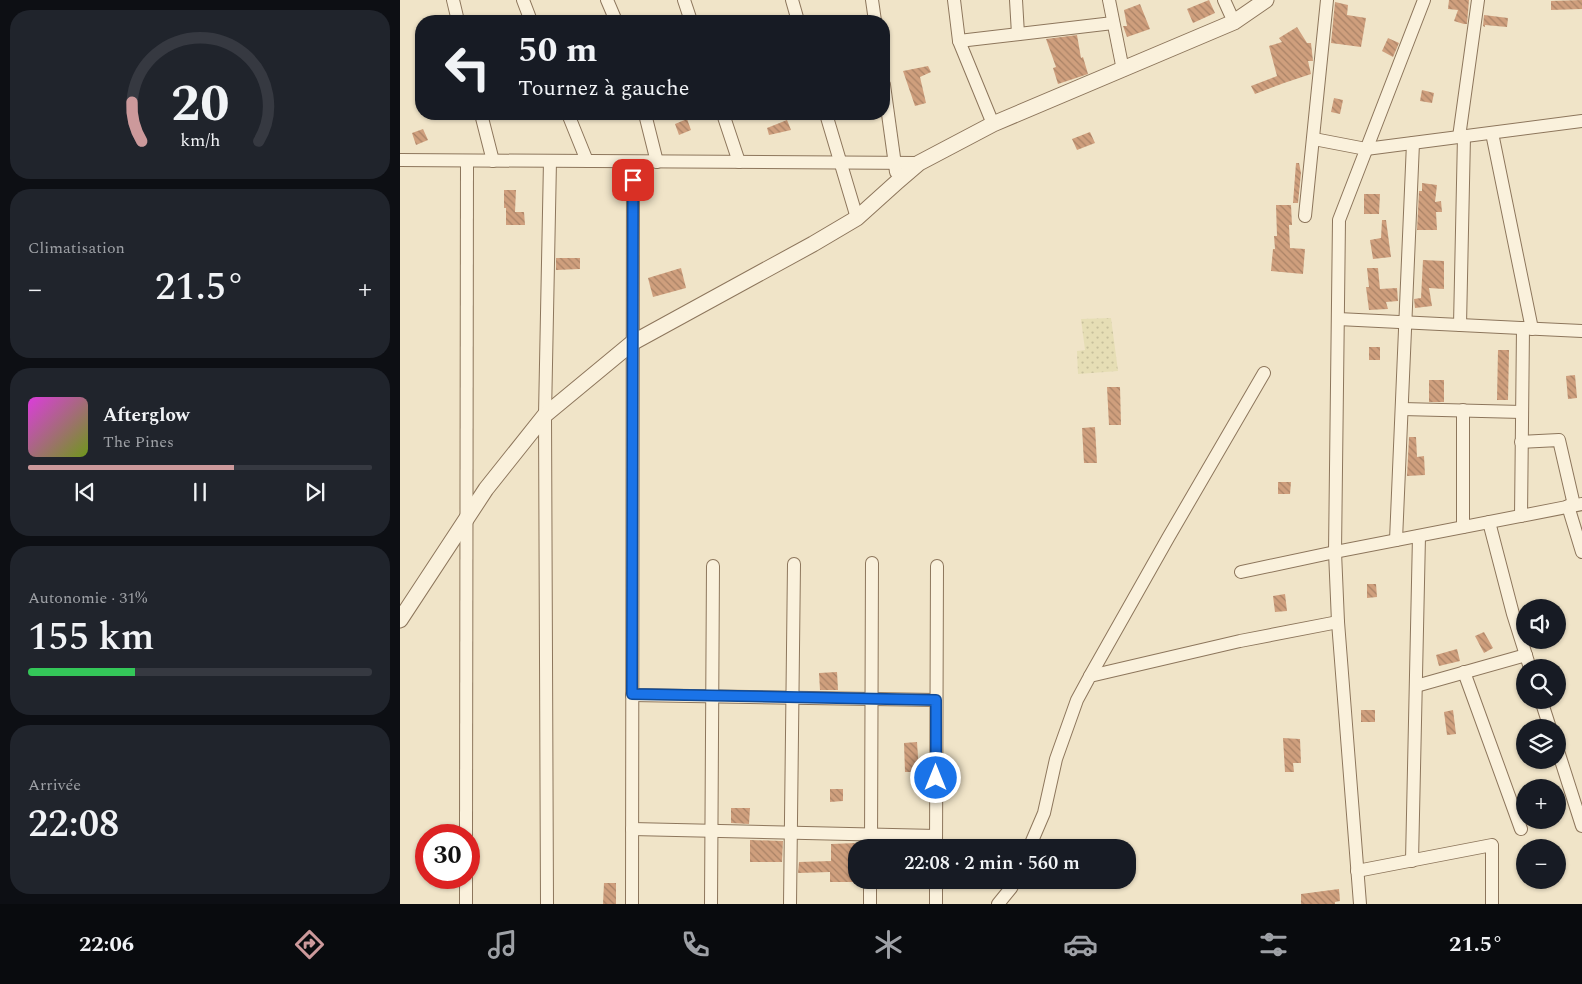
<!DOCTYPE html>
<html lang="fr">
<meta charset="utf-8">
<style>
body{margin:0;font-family:Spectral,serif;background:#20242c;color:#f1f3f6;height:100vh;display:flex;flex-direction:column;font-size:19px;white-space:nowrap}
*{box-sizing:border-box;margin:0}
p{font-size:16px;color:#9ea1a6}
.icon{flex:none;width:28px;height:28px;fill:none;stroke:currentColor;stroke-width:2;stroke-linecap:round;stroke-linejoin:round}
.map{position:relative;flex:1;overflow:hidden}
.drawer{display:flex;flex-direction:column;gap:10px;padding:10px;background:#0d0f14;width:400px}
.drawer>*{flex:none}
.guide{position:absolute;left:15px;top:15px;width:475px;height:105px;border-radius:20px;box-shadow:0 1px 4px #0004;background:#171b24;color:#f1f3f6;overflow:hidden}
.controls{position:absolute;left:1116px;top:599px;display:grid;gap:10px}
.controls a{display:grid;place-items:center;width:50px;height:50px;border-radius:50%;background:#171b24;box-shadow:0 1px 4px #0004;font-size:25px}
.speed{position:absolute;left:15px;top:824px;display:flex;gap:10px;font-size:25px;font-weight:700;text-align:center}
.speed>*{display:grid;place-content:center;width:65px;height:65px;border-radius:50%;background:#171b24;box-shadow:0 1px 4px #0004;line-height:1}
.speed .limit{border:8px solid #d22;background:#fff;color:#111}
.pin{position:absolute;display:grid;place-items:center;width:42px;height:42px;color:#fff;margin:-21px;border-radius:10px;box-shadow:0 2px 8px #0006}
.me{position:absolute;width:55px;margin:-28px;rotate:0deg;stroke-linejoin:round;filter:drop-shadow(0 0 4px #0008)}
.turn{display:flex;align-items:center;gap:18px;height:105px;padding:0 20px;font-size:22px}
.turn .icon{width:65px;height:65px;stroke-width:2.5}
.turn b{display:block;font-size:35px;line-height:42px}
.big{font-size:38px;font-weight:600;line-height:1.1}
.drawer .card{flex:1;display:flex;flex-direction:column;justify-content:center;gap:8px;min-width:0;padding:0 18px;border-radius:20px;background:#20242c}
.drawer .dial{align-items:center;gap:0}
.dial svg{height:130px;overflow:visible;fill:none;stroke:#363941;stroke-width:7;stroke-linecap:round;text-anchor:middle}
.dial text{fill:#f1f3f6;stroke:none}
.song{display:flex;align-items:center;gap:15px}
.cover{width:60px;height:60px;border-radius:8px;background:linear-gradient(135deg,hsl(300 70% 55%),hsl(80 70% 35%))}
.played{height:5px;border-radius:2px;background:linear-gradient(90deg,#cc999b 60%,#363941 60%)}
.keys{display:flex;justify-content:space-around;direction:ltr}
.heat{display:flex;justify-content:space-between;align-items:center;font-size:28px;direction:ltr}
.charge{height:8px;border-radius:4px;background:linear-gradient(90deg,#34c759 31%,#363941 0)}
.trip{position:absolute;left:448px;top:839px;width:288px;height:50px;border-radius:20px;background:#171b24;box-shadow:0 1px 4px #0004;font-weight:600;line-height:50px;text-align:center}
.tab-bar{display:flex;height:80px;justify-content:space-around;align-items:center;background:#090b0e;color:#9ea1a6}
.tab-bar .icon{width:35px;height:35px}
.tab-bar .active{color:#cc999b}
.tab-bar b{font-size:22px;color:#f1f3f6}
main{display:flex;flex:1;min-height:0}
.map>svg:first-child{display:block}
</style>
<main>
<section class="drawer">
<div class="card dial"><svg viewBox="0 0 100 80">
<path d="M14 69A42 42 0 1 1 86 69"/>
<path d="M14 69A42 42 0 0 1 8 45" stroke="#cc999b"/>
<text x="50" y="56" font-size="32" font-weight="700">20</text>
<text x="50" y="72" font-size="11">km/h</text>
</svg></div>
<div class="card"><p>Climatisation</p>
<div class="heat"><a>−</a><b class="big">21.5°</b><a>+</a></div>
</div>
<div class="card">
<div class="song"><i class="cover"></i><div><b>Afterglow</b><p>The Pines</p></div></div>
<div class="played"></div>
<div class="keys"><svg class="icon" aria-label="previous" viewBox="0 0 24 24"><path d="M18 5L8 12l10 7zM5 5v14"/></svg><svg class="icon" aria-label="pause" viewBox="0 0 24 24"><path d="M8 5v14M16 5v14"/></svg><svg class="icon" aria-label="next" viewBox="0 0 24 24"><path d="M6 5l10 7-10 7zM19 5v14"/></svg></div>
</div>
<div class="card"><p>Autonomie · 31%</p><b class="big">155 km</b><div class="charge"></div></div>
<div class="card"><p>Arrivée</p><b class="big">22:08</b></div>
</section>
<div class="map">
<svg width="1182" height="904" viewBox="0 0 1182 904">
<defs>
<pattern id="farmland-dots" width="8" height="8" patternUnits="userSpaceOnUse" patternTransform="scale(1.25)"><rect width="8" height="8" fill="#e6deb5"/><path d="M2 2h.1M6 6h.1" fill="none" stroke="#c6bf9b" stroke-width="1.8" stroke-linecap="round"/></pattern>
<pattern id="building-back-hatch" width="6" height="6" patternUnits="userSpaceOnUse" patternTransform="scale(1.25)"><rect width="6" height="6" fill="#cf9f7d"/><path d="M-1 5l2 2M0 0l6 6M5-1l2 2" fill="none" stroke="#a98266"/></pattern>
</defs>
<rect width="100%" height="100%" fill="#f0e4c8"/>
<!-- farmland -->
<path fill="url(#farmland-dots)" d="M711,318L718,371L678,374L677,351L685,350L681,319Z"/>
<!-- building -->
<g fill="url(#building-back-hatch)">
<path d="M809,0L815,13L793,23L787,9Z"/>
<path d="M1049,0H1069L1067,24H1064L1054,21L1058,10L1048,9Z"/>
<path d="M1182,0V9L1151,10V1Z"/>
<path d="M935,2L948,5L947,15L966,18L961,47L931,43Z"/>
<path d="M740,4L750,29L727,37L723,26H727L724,10Z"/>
<path d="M1084,15L1108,18L1107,27L1085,25V27L1083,26Z"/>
<path d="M897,27L907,43H911L913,61H908L911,74L884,83L855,94L851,86L877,76L869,46L882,42L879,38Z"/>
<path d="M677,35L681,58L683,57L688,74L658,84L653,68L656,67L646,39Z"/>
<path d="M988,38L999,43L993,57L982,51Z"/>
<path d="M528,66L531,72L520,77L526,103L515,106L503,71Z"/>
<path d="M1022,90L1034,93L1032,103L1020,101Z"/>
<path d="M934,98L943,100L940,114L931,112Z"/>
<path d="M287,119L291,130L279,135L275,124Z"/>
<path d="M387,120L391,130L369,135L367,128Z"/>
<path d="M23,129L28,140L16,145L12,133Z"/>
<path d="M690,132L695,143L677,150L672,139Z"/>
<path d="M896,163H899L901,173L898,203H893Z"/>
<path d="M1022,183L1037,185L1035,202L1041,201L1042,212H1036L1037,230H1017L1019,191H1022Z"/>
<path d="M104,190H116L115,212H124L125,225H106V208H104Z"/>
<path d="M964,194H980L979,214H964Z"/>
<path d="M876,205H891L892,225H889L890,248L905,249L903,274L871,271L873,249H875L874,236H877Z"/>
<path d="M982,220H986L991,257L973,259L970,240L981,238Z"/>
<path d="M156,258H180V269L156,270Z"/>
<path d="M1023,260L1044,261V289L1029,288L1032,306L1015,308L1014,299L1021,298Z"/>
<path d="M281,268L286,288L253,297L248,278Z"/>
<path d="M967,268H978L980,289L997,288L998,301L986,302L988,309L969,310L966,287H969Z"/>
<rect x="969" y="347" width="11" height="13"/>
<path d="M1098,350H1109L1108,400H1097Z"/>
<path d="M1175,375L1177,398L1168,399L1166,376Z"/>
<rect x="1029" y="380" width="15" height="22"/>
<path d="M707,387H720L721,425H709Z"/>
<path d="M695,427L697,463H684L682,428Z"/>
<path d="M1009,437H1016L1017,457L1024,456L1025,475L1007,476Z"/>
<path d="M878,482H891L890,494H878Z"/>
<path d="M967,584H976L977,597L967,598Z"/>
<path d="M885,594L887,611L875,612L873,596Z"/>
<path d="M1084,632L1093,648L1084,653L1075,636Z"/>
<path d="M1057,649L1060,661L1039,666L1036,655Z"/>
<path d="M437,672L438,690H420L419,673Z"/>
<rect x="961" y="710" width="14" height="12"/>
<path d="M1053,710L1056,734L1047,735L1044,712Z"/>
<path d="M883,738L900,739L901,763H893L894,772H885Z"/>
<path d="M517,742L519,772H505L504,743Z"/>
<path d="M430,789H443V801L430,802Z"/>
<path d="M331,808H350L349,824L331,823Z"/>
<path d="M350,840L383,841L382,862H350Z"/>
<path d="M456,843V882H430V872L398,873L399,862L431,861V844Z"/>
<path d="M204,883H216V904H203Z"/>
<path d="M939,889L940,901L935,902V904H901V894Z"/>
</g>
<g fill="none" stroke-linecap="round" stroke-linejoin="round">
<defs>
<g id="minor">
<path d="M53,0L58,21"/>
<path d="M123,0L131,21"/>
<path d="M207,0L216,21"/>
<path d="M284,0L291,21"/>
<path d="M392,0L398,21"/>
<path d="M472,0L475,21"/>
<path d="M554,0L559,41L593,124"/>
<path d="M616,0L618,34"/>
<path d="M709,0L723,70"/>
<path d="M824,0L834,22"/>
<path d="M559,41L713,23"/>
<path d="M484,85L496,172"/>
<path d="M81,114L93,161"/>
<path d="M168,114L187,161"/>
<path d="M245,114L257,162"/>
<path d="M323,114L339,162"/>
<path d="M426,114L457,218"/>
<path d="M1092,133L1132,329"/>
<path d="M1059,137L1078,0"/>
<path d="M914,139L966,149L1182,121"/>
<path d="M0,160L519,163"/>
<path d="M905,216L927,0"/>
<path d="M938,319L1182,331"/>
<path d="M1060,325L1064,136"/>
<path d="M1002,409L1122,412"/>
<path d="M1121,442L1159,440L1174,505"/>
<path d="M1168,506L1182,552"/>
<path d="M1121,516L1123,328"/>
<path d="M1089,522L1113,614L1130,668"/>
<path d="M1063,527V410"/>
<path d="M996,540L1013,143"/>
<path d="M841,572L935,552L1182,504"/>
<path d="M1064,672L1121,829"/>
<path d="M690,676L768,538L864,373"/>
<path d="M1016,686L1126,655"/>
<path d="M232,695L536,700"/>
<path d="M1141,700L1150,728"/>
<path d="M1158,751L1182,826"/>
<path d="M232,829L536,836"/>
<path d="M66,835L67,161"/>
<path d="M471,848L472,563"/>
<path d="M536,848L537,566"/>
<path d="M629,848L644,813L656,759L677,700L690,676L840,641L938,622"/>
<path d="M1012,861L1019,536"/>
<path d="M957,871L1092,845V904"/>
<path d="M66,904V878"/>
<path d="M147,904L145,415L150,161"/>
<path d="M232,904L233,162"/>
<path d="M311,904L313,566"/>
<path d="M390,904L394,564"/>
<path d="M470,904V880"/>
<path d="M536,904V880"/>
<path d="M598,904L611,888L615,880"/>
<path d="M960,904L938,622L935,552L939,220L1024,0"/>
</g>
<path id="tertiary" d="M0,620L86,489L145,415L232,343L413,244L457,218L497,182L519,163L593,124L834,22L866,0"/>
</defs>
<!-- minor casing -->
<use href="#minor" stroke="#8d765c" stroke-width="14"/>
<!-- tertiary casing -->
<use href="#tertiary" stroke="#8d765c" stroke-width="17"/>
<!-- minor -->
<use href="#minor" stroke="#faf1dc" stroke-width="12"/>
<!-- tertiary -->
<use href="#tertiary" stroke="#faf1dc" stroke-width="15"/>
</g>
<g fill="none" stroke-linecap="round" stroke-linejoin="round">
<defs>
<path id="route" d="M233,180L232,694L536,700V778"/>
</defs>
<!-- route casing -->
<use href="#route" stroke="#114b97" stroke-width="12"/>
<!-- route -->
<use href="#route" stroke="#1a73e8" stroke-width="9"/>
</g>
</svg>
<div class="controls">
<a><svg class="icon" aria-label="sound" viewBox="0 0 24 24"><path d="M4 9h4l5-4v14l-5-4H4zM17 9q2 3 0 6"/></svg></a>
<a><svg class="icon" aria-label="search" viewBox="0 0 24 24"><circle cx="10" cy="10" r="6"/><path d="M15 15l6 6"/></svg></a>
<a><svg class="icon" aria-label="layers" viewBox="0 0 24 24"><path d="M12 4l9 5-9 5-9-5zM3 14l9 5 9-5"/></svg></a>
<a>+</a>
<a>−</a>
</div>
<div class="speed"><div class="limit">30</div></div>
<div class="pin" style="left:233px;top:180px;background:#d93025"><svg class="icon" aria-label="arrive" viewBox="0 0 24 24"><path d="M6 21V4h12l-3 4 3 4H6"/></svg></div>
<svg class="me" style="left:536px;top:778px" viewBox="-20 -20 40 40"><circle r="17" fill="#1a73e8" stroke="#fff" stroke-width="3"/><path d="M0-11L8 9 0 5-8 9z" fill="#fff"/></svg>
<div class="trip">22:08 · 2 min · 560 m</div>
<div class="guide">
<div class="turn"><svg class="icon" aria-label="left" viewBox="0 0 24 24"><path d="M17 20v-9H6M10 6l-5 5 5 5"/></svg><div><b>50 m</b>Tournez à gauche</div></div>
</div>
</div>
</main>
<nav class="tab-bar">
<b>22:06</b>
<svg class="icon active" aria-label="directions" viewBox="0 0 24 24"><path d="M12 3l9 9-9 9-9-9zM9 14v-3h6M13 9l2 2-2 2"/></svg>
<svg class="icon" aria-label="music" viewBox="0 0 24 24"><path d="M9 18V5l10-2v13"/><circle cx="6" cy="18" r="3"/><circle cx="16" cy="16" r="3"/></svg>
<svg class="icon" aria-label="phone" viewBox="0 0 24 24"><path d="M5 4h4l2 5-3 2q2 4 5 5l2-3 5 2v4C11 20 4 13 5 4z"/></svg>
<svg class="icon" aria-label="climate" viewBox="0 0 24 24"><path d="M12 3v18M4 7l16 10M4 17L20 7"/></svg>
<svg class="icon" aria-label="car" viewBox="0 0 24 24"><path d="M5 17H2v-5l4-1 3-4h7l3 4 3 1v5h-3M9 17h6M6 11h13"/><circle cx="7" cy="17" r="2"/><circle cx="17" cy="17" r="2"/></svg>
<svg class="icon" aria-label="filters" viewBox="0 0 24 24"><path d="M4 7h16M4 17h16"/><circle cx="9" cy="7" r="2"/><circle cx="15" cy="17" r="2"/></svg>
<b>21.5°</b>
</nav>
